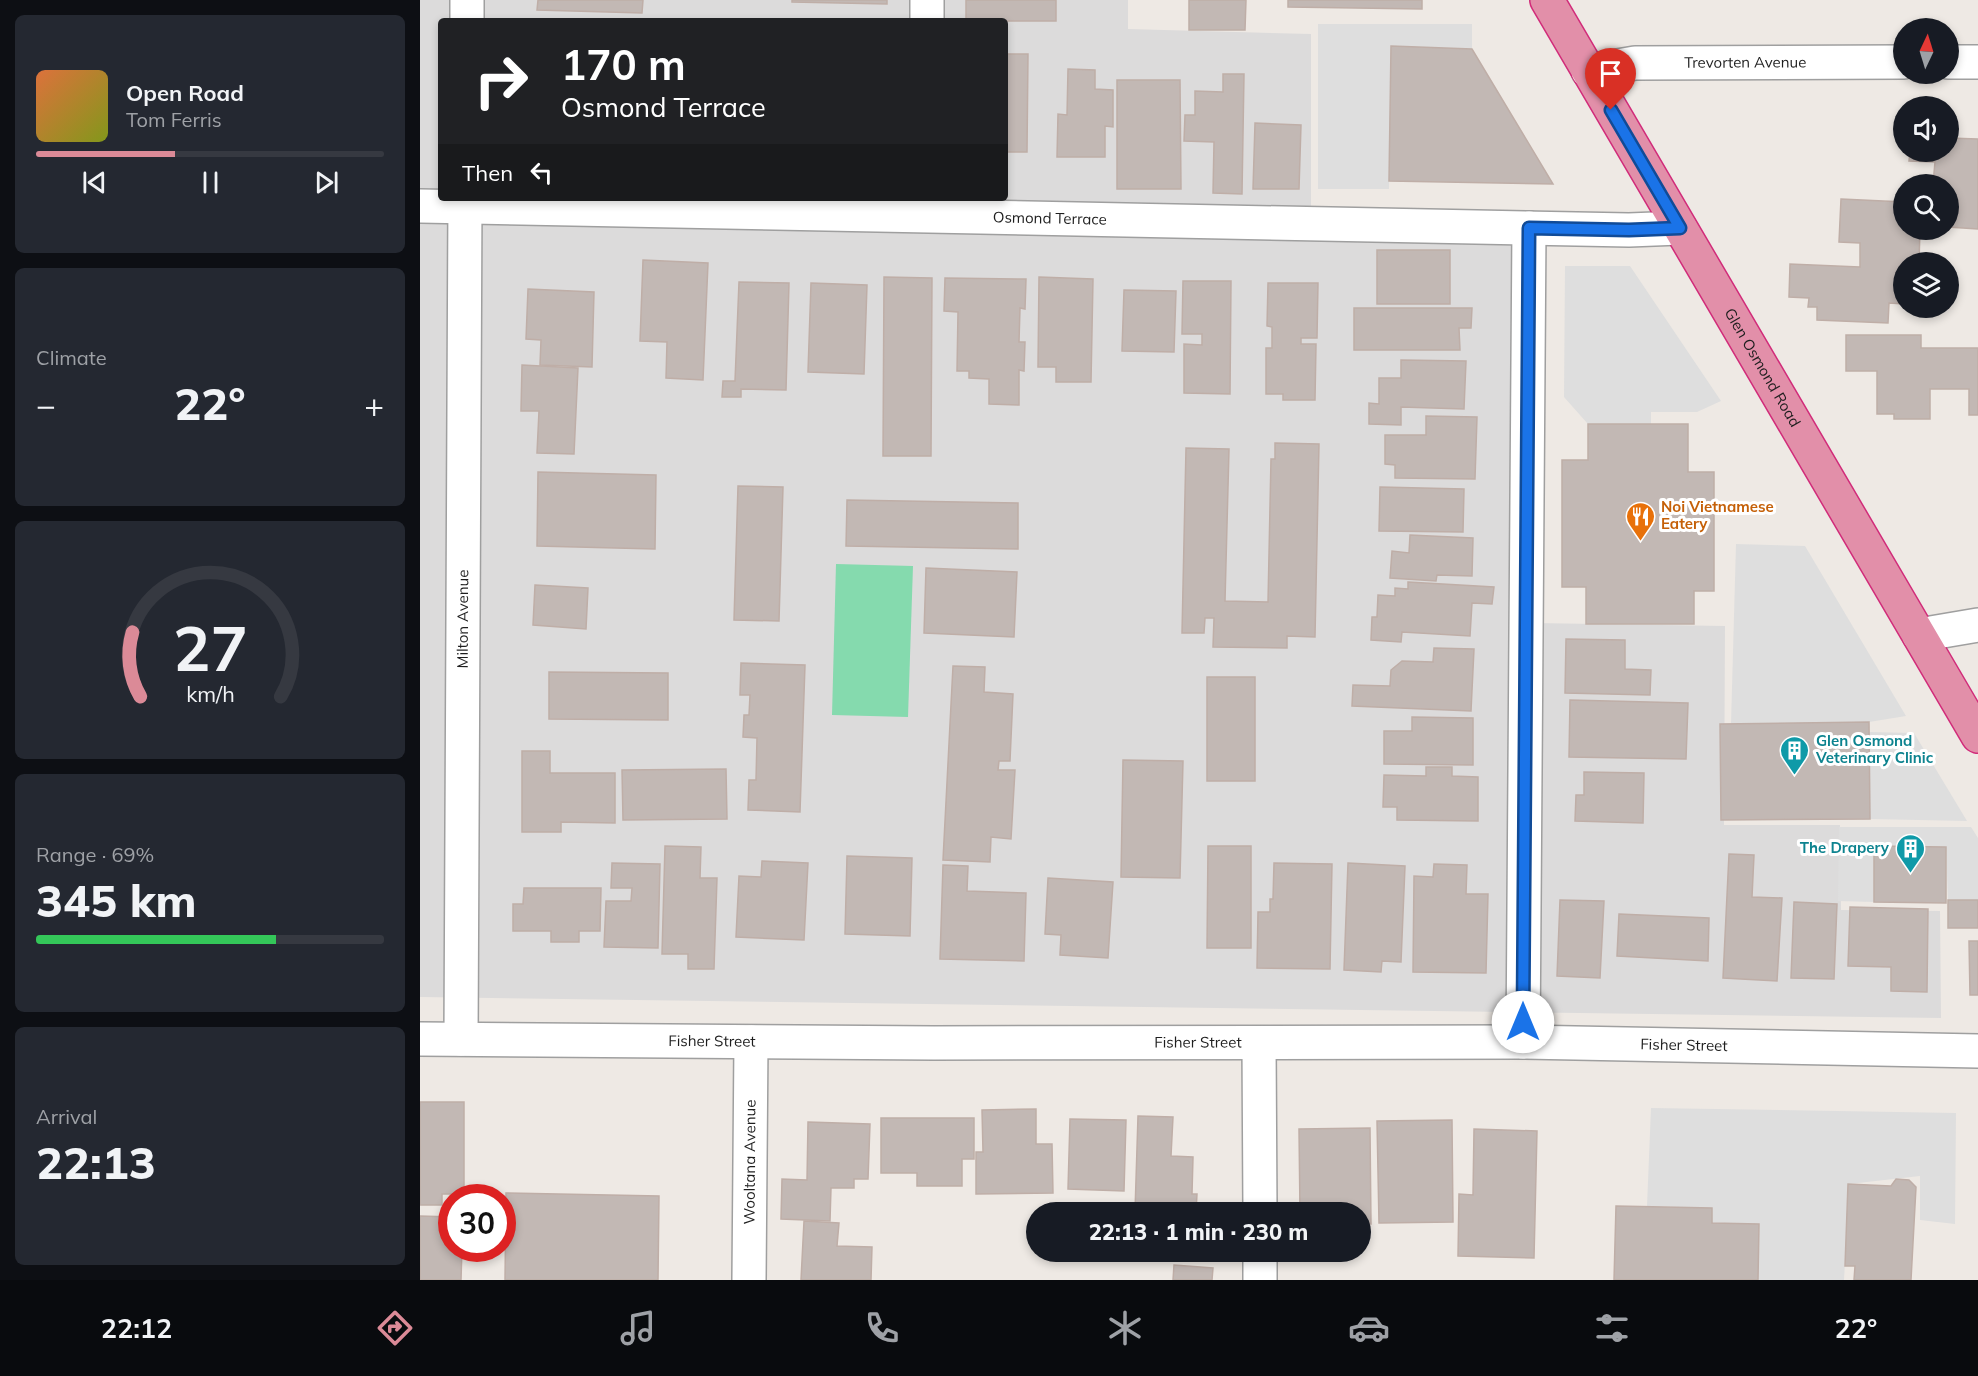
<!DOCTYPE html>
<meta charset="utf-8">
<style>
body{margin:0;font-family:Mulish,sans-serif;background:#242831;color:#f1f3f6;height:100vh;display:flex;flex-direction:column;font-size:22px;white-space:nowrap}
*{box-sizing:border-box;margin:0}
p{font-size:20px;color:#9ea1a6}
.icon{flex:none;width:33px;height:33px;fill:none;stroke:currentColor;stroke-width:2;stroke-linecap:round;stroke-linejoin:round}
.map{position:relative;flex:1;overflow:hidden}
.details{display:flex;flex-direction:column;gap:15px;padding:15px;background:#0d0f14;width:420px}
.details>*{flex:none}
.guide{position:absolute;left:18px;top:18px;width:570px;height:183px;border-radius:6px;box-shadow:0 3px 9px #0003;background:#202124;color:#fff;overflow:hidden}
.needle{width:39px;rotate:4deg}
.fabs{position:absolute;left:1473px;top:18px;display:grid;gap:12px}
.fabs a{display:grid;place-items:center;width:66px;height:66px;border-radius:50%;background:#171b24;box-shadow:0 3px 9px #0003;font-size:30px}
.speed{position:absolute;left:18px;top:1184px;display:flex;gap:12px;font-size:30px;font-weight:700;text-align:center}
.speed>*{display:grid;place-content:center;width:78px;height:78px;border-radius:50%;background:#171b24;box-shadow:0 3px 9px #0003;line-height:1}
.speed .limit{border:9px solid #d22;background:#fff;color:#111}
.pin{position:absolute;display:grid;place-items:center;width:51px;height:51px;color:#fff;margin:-62px -26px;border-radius:50% 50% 50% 0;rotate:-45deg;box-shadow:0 0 6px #0007}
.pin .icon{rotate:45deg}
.me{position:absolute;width:66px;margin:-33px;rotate:0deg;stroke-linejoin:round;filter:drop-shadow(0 0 4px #0008)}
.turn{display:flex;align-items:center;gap:21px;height:126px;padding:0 24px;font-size:27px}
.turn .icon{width:78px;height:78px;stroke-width:2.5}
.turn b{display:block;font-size:42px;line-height:51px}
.then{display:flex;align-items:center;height:57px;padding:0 24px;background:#0003;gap:12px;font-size:22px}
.big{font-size:45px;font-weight:800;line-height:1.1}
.details .widget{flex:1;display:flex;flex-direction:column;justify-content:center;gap:9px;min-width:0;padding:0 21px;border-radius:9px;background:#242831}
.details .dial{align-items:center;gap:0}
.dial svg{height:156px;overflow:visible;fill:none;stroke:#363941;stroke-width:7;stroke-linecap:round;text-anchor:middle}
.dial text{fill:#f1f3f6;stroke:none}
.song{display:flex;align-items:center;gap:18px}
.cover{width:72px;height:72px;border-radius:9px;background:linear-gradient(135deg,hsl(20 70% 55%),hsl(70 70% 35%))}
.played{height:6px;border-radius:3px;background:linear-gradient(90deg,#db8a97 40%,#363941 40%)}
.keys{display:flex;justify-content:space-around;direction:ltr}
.heat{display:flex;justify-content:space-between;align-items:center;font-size:33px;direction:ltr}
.charge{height:9px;border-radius:4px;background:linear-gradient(90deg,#34c759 69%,#363941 0)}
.trip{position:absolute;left:606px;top:1202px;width:345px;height:60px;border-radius:30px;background:#171b24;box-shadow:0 3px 9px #0003;font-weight:800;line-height:60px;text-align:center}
.dock{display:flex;height:96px;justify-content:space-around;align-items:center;background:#090b0e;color:#9ea1a6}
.dock .icon{width:42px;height:42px}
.dock .current{color:#db8a97}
.dock b{font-size:27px;color:#f1f3f6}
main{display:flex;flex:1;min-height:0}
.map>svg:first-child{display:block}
</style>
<main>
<section class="details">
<div class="widget">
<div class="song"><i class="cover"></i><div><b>Open Road</b><p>Tom Ferris</p></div></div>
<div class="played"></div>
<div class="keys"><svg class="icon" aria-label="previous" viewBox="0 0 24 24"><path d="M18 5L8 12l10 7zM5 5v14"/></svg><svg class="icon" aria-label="pause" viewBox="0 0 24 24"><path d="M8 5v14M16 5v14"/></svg><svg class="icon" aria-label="next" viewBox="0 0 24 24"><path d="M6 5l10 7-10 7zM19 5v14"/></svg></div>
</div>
<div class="widget"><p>Climate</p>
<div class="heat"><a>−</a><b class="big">22°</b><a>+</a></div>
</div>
<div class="widget dial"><svg viewBox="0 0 100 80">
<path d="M14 69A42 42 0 1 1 86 69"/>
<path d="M14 69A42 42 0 0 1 10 36" stroke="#db8a97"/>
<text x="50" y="56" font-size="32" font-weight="700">27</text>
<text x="50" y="72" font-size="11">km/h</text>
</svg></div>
<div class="widget"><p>Range · 69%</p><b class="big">345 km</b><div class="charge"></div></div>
<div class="widget"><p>Arrival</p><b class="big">22:13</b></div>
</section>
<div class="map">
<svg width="1558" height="1280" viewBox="0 0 1558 1280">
<rect width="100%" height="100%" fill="#eee9e4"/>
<!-- residential -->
<path fill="#dcdbdb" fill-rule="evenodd" d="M0,0H708V29L891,34V210L1113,211V623L1305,626L1304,825H1420L1421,910L1520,911L1521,1018L0,997ZM21,21H585V198H21Z"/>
<!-- pitch -->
<path fill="#85daae" d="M416,564L493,566L488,717L412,715Z"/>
<!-- parking -->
<g fill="#dedede">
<path d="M898,24H1052V49L971,46L969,189H898Z"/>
<path d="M1145,266H1210L1301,401L1277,412H1231V424H1168L1144,397Z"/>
<path d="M1316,544L1385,546L1486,716L1449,722L1311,724Z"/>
<path d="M1449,732L1494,733L1547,821L1450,819Z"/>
<path d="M1419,827H1551L1558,838V900H1528L1526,847L1455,846L1454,902L1418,901Z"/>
<path d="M1231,1108L1536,1113L1535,1224L1500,1220V1176L1429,1184L1424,1280H1338L1292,1223L1291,1208L1227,1206Z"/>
</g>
<!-- building -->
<g fill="#c2b8b4" stroke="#bfaea7" stroke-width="1.5">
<path d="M118,0H223L222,13L117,10Z"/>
<path d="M372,0H467V4L372,2Z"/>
<rect x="546" y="0" width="90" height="21"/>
<path d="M769,0H826L825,30H769Z"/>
<path d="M868,0H1002V9L868,7Z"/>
<path d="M971,46L1052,49L1133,184L969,181Z"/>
<path d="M585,54H608L607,152H585Z"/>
<path d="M648,69L675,70V89L693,90V127L685,126V157H637L638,114L647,115Z"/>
<path d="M803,74H824L822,194L793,193L794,142L764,141L765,115H775V91L803,92Z"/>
<path d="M697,80H760L761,189H697Z"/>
<path d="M835,123L881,125L879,189H833Z"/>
<path d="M1528,138L1558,139V229L1528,227V184H1513L1515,162L1489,161L1490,152H1528Z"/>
<path d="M1421,199L1484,202V230H1500L1499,262H1484V304L1469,303L1468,323L1397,320V307H1388L1389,298L1369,297L1370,264L1440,267V243L1419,242Z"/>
<rect x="957" y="250" width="73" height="54"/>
<path d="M223,260L288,263L283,380L246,378L247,342L220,341Z"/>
<path d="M464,277L512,278L511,456H463Z"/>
<path d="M619,277L673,279L671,382H636V367H618Z"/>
<path d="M525,278L606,279L605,309L600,308L599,342H605L604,371L599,370V405L569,404V379L549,378V371H537L538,312L524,311Z"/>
<path d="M763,281H811L810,394L764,393V344L782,345V334H762Z"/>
<path d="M319,282L369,283L366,390L321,389V397H302L303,381H315Z"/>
<path d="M391,283L447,285L444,374L388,372Z"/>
<path d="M848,283H898L897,338H881V344H896L895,400H863V394H846V348H852V327L847,326Z"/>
<path d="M108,289L174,292L172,367L120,365L121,340L106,339Z"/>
<path d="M704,290L756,291L754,352L702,351Z"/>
<path d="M934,308H1052L1051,328H1039L1040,350H934Z"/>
<path d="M1426,335H1501V348H1558V415H1549V389H1510V419H1474V414H1457V371H1426Z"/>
<path d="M981,360L1046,361L1044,409L981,407V425L949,424V403L959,404V378H981Z"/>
<path d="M102,365L158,368L154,454L117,453L119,411H101Z"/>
<path d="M1006,416L1057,417L1055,479L975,478V465L965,464V435H1006Z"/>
<path d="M1168,424H1268V472H1294V591H1274V624H1166V587H1142V460H1168Z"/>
<path d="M855,443L899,444L895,637L867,636V648L793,647L794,618H785L784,633H762L766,448L809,449L805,601L848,602L851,459H855Z"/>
<path d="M118,472L236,475L235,549L117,546Z"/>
<path d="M318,486L363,487L359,621L314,620Z"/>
<path d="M960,487L1044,489L1043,532L959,531Z"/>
<path d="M427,500L598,503V549L426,546Z"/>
<path d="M990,535L1053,538L1052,576L1017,575L1016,581L970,578L972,551L989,553Z"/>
<path d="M506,568L597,572L594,637L504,633Z"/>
<path d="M988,582L1074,587L1072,604L1052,603L1050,636L982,632L981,642L951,640L952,617H957L958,595L975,596V588L988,589Z"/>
<path d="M115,585L168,588L166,629L113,625Z"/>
<path d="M1146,639L1205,640V669L1231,670L1230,695L1145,693Z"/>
<path d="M1014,648L1054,649L1051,711L932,706L933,685L970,686L971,670L982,661L1013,662Z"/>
<path d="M321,663L385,665L380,812L328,810L329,780H336L337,738L323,737L324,715H329L330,695H320Z"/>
<path d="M533,666L565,667L564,692L593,694L590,761H579L578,770H595L591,839L571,837L570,862L523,860Z"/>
<path d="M129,672L248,673V720L129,719Z"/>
<rect x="787" y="677" width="48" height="104"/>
<path d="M1150,700L1268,703L1266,759L1149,757Z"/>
<path d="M992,717L1053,718V765L964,764V731H992Z"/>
<path d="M1449,722L1450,819L1301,820L1300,724Z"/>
<path d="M102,751H130V773H195V823L141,822V832H102Z"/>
<path d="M703,760L763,761L760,878L701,877Z"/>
<path d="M1006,767H1032V776L1058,777V821L977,820V807H963L964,775L1006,776Z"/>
<path d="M306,769L307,819L203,820L202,770Z"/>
<path d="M1164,772L1224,773L1223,823L1155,821L1156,795H1164Z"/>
<path d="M245,846L281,847L280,878H297L294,969H268V954H242Z"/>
<path d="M788,846H831V948H787Z"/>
<path d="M1454,846L1526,847V903L1454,902Z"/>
<path d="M1309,854L1334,855L1332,897L1362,898L1357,981L1303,978Z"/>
<path d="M427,856L492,858L490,936L425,934Z"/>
<path d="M342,861L388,863L384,940L316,937L319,876L341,877Z"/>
<path d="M192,863L240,864L238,948L184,947L186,901H211L212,888H191Z"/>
<path d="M854,863L912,864L910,969L837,968L838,912H850V899H853Z"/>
<path d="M928,863L985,866L981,962L962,961L961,972L924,970Z"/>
<path d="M1014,864L1047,865L1046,894H1068L1066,973L993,972L994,876L1013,877Z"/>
<path d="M523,865L548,866L547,891L606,893L604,961L520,959Z"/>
<path d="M628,878L693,882L688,958L640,955L641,935L625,934Z"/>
<path d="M104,888H181L180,931H159V942H131V931H93V904H103Z"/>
<path d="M1140,900L1184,901L1180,978L1137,976Z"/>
<rect x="1528" y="900" width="30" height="28"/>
<path d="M1374,902L1417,904L1414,979L1371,978Z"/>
<path d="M1430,907L1508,909L1507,992L1471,991V967L1428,966Z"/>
<path d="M1199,914L1289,918L1288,961L1197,956Z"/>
<path d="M1549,941H1558V995H1550Z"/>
<path d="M0,1102H44V1194H22V1205H0Z"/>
<path d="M616,1109V1144H632L633,1193L556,1194V1152H563L562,1110Z"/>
<path d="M718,1116L753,1117L751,1156L773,1157L772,1194H777L776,1212H715Z"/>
<path d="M461,1118H554V1159H542V1186H497V1173H461Z"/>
<path d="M650,1119L706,1120L704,1191L648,1189Z"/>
<path d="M1032,1120L1033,1222L959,1223L957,1121Z"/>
<path d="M388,1122L450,1124L448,1179H434V1188H411L410,1221L361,1219L362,1179L387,1180Z"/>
<path d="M950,1128L951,1224H940V1212H880L879,1129Z"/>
<path d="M1054,1129L1117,1131L1114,1258L1038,1256L1039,1194L1053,1195Z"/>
<path d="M1476,1179L1489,1180L1496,1187L1491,1280H1434L1435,1266H1425L1428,1184L1471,1186Z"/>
<path d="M86,1193L239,1196L238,1280H85Z"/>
<path d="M1196,1206L1292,1208V1223L1339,1224L1338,1280H1194Z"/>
<path d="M0,1216L32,1217V1248H42L41,1280H0Z"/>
<path d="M384,1221L419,1223L417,1246L452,1247L451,1280H381Z"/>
<path d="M754,1265L793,1268L792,1280H753Z"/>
</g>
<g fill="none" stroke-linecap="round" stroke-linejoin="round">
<defs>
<g id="minor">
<path d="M47,21V0"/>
<path d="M507,21V0"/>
<path d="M1528,62H1558"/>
<path id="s1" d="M1168,71L1215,63L1484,62"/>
<path id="s2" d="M0,206L1209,230L1260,228"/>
<path d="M1499,635L1558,625"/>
<path id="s3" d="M0,1039L514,1043L1103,1042L1558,1051"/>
<path id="s4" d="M41,1039L45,198"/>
<path d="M1103,1042L1109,228"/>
<path d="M839,1043L840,1212"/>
<path id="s5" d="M329,1280L331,1042"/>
<path d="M840,1280V1251"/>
</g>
<g id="highway">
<path id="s6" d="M1127,0L1558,736"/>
</g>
</defs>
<!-- minor casing -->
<use href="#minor" stroke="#9f9f9f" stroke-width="36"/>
<!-- highway casing -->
<use href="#highway" stroke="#d12c7a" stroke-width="36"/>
<!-- minor -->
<use href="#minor" stroke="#fff" stroke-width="33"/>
<!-- highway -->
<use href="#highway" stroke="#e28fa9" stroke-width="33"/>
</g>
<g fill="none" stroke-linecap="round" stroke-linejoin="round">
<defs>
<path id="route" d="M1103,1022L1109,228L1209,230L1260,228L1191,110"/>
</defs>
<!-- route casing -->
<use href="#route" stroke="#114b97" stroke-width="15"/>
<!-- route -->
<use href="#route" stroke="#1a73e8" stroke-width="10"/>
</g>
<!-- icons -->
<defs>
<symbol id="restaurant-pin" viewBox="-11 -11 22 30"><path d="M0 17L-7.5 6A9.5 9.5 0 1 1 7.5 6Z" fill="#e8710a" stroke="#fff"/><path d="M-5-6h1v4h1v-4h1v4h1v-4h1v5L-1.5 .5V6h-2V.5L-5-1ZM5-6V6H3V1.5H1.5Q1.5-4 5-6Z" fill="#fff"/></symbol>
<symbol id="building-pin" viewBox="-11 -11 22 30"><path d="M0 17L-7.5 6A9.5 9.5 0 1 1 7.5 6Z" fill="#0f9aa8" stroke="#fff"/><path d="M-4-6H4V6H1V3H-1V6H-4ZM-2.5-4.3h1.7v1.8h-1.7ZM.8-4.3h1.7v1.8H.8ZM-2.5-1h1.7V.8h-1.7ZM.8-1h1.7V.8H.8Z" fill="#fff"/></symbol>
</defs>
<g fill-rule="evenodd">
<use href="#restaurant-pin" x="1204" y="500" width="33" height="45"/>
<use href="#building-pin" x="1358" y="734" width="33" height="45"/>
<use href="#building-pin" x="1474" y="832" width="33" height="45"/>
</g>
<g text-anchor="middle" stroke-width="6" stroke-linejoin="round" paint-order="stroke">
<!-- street labels -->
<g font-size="15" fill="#1e1e1e" stroke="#fff">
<text dy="5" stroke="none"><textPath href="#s1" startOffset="158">Trevorten Avenue</textPath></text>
<text dy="5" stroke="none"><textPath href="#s2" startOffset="630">Osmond Terrace</textPath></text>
<text dy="5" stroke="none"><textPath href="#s6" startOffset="426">Glen Osmond Road</textPath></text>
<text dy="5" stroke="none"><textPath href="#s4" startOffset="420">Milton Avenue</textPath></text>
<text dy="5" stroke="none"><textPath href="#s3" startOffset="292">Fisher Street</textPath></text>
<text dy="5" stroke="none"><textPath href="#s3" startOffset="778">Fisher Street</textPath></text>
<text dy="5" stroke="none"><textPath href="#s3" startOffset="1264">Fisher Street</textPath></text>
<text dy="5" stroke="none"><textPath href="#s5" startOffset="118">Wooltana Avenue</textPath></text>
</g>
<!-- food labels -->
<g font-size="15" font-weight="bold" fill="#c56008" stroke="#fff" text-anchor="start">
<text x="1241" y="512">Noi Vietnamese<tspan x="1241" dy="17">Eatery</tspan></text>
</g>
<!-- culture labels -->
<g font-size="15" font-weight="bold" fill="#0d838f" stroke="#fff" text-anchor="start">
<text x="1396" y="746">Glen Osmond<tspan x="1396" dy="17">Veterinary Clinic</tspan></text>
<text x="1469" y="853" text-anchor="end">The Drapery</text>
</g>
</g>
</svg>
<div class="fabs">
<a><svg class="needle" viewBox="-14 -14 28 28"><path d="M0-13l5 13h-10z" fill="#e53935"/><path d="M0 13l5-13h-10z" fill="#9ea1a6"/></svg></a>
<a><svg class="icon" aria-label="sound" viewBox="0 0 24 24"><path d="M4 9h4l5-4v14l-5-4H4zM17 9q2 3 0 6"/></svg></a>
<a><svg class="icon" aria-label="search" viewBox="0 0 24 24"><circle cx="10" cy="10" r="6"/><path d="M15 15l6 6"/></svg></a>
<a><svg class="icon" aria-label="layers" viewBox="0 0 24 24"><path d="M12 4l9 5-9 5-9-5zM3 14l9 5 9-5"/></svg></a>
</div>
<div class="speed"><div class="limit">30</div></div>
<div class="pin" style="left:1191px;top:110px;background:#d93025"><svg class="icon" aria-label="arrive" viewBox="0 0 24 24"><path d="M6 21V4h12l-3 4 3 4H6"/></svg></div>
<svg class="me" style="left:1103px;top:1022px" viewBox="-20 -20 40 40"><circle r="19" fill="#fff"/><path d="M0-13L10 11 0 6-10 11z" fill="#1a73e8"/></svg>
<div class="trip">22:13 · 1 min · 230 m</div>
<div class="guide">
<div class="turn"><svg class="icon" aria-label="right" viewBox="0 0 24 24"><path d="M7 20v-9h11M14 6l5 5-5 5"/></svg><div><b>170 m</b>Osmond Terrace</div></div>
<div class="then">Then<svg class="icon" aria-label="left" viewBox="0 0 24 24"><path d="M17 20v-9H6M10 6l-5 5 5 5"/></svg></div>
</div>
</div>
</main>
<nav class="dock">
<b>22:12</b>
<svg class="icon current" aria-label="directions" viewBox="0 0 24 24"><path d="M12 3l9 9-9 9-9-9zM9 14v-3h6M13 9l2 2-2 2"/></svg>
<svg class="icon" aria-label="music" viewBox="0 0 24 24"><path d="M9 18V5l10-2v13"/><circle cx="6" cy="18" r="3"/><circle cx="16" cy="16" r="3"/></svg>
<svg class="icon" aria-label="phone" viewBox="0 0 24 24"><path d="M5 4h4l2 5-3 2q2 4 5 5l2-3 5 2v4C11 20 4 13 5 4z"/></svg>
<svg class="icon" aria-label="climate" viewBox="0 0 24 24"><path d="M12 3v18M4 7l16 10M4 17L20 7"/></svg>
<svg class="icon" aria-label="car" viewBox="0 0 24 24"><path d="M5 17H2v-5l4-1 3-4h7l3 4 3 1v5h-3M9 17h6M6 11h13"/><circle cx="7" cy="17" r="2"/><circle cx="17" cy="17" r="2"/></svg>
<svg class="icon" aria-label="filters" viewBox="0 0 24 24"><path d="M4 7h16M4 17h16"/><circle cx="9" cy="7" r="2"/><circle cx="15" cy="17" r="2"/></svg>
<b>22°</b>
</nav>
